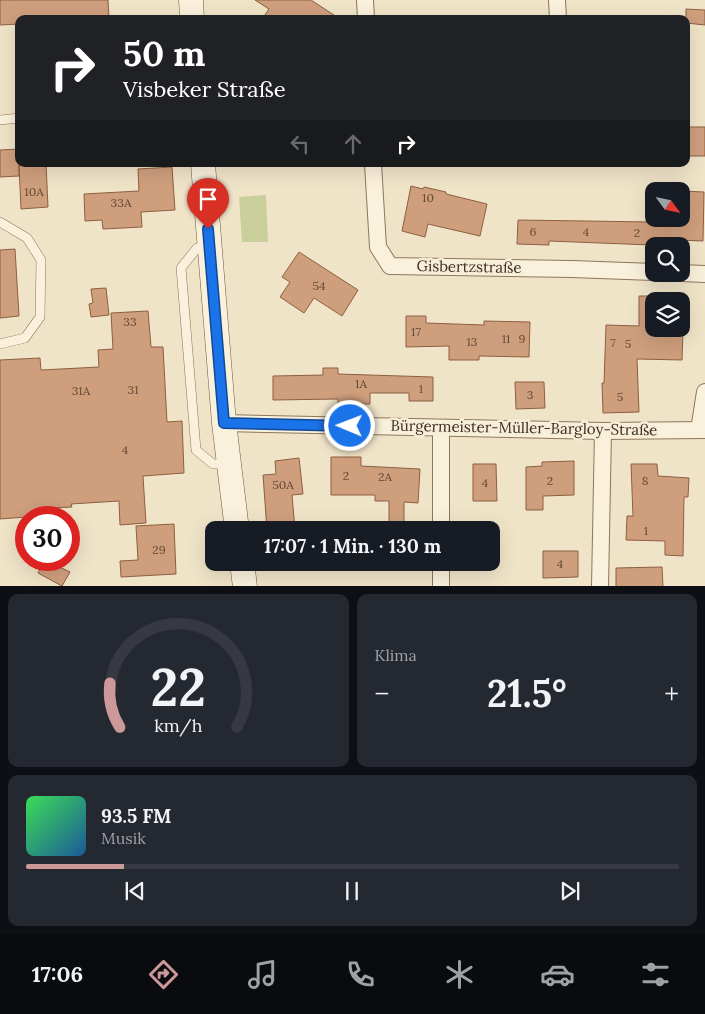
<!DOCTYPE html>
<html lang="de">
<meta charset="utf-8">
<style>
body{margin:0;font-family:Lora,serif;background:#242831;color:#f1f3f6;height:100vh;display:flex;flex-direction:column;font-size:19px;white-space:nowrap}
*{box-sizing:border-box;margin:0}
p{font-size:16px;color:#9ea1a6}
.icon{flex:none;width:28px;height:28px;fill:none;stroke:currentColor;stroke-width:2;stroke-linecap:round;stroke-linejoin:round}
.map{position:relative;height:586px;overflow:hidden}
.side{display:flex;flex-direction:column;gap:8px;padding:8px;background:#0d0f14;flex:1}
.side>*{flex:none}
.top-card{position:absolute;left:15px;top:15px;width:675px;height:152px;border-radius:10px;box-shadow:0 5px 20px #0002;background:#202124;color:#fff;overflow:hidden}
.needle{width:32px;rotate:123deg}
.buttons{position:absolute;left:645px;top:182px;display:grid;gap:10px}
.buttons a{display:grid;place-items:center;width:45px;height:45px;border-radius:10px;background:#171b24;box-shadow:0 5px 20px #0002;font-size:25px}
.speed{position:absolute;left:15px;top:506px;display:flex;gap:10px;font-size:25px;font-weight:700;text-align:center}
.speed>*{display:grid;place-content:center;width:65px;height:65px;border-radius:50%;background:#171b24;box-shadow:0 5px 20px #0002;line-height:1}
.speed .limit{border:8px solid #d22;background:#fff;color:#111}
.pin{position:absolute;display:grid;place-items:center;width:42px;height:42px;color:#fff;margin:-51px -21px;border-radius:50% 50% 50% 0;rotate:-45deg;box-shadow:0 0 5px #0007}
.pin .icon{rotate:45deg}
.me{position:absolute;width:55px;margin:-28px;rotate:271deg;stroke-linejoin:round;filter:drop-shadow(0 0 4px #0008)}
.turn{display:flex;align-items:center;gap:18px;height:105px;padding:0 25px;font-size:22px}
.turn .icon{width:65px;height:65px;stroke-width:2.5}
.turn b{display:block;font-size:35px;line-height:42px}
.lanes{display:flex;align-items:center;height:48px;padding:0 25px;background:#0003;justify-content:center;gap:25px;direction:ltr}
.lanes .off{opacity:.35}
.big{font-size:38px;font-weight:700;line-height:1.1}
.side .card{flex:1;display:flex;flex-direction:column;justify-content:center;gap:8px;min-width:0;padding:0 18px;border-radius:10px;background:#242831}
.side .dial{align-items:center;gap:0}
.dial svg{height:130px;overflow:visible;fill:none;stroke:#363941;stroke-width:7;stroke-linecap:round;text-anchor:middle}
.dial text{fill:#f1f3f6;stroke:none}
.song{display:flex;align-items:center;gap:15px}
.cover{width:60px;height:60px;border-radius:8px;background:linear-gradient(135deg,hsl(130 70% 55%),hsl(210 70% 35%))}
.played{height:5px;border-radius:2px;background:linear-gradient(90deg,#cc999b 15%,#363941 15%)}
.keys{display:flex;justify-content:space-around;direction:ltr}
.heat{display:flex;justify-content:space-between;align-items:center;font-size:28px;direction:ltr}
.side .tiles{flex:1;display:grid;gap:8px;grid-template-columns:1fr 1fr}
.card:last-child{grid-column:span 2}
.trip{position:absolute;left:205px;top:521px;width:295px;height:50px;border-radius:10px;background:#171b24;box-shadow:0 5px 20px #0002;font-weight:700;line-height:50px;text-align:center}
.tabs{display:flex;height:80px;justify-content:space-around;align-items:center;background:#090b0e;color:#9ea1a6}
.tabs .icon{width:35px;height:35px}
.tabs .selected{color:#cc999b}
.tabs b{font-size:22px;color:#f1f3f6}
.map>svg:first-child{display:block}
</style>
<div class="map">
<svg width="705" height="587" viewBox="0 0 705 587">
<rect width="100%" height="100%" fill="#f0e4c8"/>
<!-- green -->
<path fill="#c9cf9b" d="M266,195L268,242H242L239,197Z"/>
<!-- building -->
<g fill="#cf9f7d" stroke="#8d5f41">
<path d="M0,0H108L109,18L19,19V24L0,25Z"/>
<path d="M255,0H311L340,19H262L269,9Z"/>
<path d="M686,9L705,10V25L686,23Z"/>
<rect x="686" y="127" width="19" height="29"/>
<path d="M19,149V164H46L48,207L21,209L19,165V176L0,177V150Z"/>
<path d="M172,167L175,210L141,212L142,227L103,229L102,220L85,221L84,194L139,191L138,169Z"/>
<path d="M411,186L423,189L424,187L446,192V194L487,204L480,236L428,224L425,237L402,231Z"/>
<path d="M681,191L704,192L703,241L651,239V245L549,241V245L517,244L518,220L652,222L653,219H681Z"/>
<path d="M15,249L19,316L0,318V250Z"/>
<path d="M299,252L358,290L342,316L314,298L304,313L280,297L290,282L282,277Z"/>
<path d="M106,288L109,315L91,317L89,304L93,303L91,289Z"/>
<path d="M639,296H654V329H683L682,360L637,359L639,412L603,413L602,383H604L606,325L639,326Z"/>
<path d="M148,311L151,347H163L167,422L182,421L184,473L143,476L146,523L120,525L119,501L71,504L72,507L52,508L53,515L0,519V360L40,358L41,370L99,367L98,350L113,349L111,313Z"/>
<path d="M406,316H426V323L484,325V321L530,322L529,357L479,356V360H449V346L406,347Z"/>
<path d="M323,368H338V374L433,377V401H409V393H370V404H338V399L273,400V376L323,375Z"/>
<path d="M515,382H544L545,408L516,409Z"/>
<path d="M331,457H361V466L420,469L418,503L404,502V530H389V501H375V495H331Z"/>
<path d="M299,458L303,494L292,495L295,530H267L263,475L276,474L275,461Z"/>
<path d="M574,461V495L543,496V510H526V467L542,466V462Z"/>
<path d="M473,464H496L497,501H473Z"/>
<path d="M631,464H657L658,476L689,478L688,497H684L683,556L665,555V541L626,540L627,516H633Z"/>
<path d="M174,524L176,574L121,577L120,561L138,560L136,526Z"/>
<path d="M543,551H578V577L543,578Z"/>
<path d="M45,560L70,572L62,586L38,573Z"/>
<path d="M662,567L663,587H616V568Z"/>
</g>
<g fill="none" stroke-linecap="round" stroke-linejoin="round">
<defs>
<g id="lane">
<path d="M0,120L19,118"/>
<path d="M0,222L27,238L41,260L40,317L25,338L0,344"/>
<path d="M209,245L197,248L181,268L196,450L213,464H229"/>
</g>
<g id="street">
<path d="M365,0L366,19"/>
<path d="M557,0L558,19"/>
<path d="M373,164L378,247L390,266L572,269L654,272"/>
<path d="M681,273L705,274"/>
<path d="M224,423L603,431L705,430"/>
<path d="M699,430L705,392"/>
<path d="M441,530V428"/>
<path d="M441,587V562"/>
<path d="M600,587L603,431"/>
</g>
<g id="secondary">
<path d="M191,0L192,19"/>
<path d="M203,164L224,423L237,530"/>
<path d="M242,562L245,587"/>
</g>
</defs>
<!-- lane casing -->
<use href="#lane" stroke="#8d765c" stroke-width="10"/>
<!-- street casing -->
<use href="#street" stroke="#8d765c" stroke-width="18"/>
<!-- secondary casing -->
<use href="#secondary" stroke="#6f573f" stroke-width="25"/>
<!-- lane -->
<use href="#lane" stroke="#faf1dc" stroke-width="9"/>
<!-- street -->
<use href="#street" stroke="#faf1dc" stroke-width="16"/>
<!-- secondary -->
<use href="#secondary" stroke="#faf1dc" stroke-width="24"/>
</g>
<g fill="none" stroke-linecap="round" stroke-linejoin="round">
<defs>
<path id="route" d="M208,229L224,423L350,426"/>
</defs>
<!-- route casing -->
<use href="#route" stroke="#114b97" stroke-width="12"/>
<!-- route -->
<use href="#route" stroke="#1a73e8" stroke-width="9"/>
</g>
<g text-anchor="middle" stroke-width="5" stroke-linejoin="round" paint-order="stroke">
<!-- number labels -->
<g font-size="12" fill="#624a37">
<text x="34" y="196">10A</text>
<text x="428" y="202">10</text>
<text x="121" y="207">33A</text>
<text x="533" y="236">6</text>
<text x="586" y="236">4</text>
<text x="637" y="237">2</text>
<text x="319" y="290">54</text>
<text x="130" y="326">33</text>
<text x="416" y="336">17</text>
<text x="506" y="343">11</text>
<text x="522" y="343">9</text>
<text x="472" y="346">13</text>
<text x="613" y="347">7</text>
<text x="628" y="348">5</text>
<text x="361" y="388">1A</text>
<text x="421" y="393">1</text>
<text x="133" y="394">31</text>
<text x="81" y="395">31A</text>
<text x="530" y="399">3</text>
<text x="620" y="401">5</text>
<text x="125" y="454">4</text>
<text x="346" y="480">2</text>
<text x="385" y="481">2A</text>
<text x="550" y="485">2</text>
<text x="645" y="485">8</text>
<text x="485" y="487">4</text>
<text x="283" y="489">50A</text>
<text x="646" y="535">1</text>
<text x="159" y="554">29</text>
<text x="560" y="568">4</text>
</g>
<!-- street labels -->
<g font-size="15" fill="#3d2e20" stroke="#f7eed8">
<text transform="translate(469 267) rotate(1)" y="5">Gisbertzstraße</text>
<text transform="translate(524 428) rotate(1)" y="5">Bürgermeister-Müller-Bargloy-Straße</text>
</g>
</g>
</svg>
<div class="buttons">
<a><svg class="needle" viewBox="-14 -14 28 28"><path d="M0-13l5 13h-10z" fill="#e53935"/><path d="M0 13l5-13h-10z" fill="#9ea1a6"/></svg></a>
<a><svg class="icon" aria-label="search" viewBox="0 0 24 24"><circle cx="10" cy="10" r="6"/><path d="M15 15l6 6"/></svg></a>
<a><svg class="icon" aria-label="layers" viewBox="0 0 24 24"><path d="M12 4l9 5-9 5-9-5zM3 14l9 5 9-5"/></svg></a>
</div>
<div class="speed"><div class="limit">30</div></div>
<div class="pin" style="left:208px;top:229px;background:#d93025"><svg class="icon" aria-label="arrive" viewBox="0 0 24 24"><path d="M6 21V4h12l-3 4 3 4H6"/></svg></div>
<svg class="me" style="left:350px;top:426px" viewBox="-20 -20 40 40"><circle r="17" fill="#1a73e8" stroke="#fff" stroke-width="3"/><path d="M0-11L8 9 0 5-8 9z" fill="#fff"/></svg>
<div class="trip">17:07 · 1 Min. · 130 m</div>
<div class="top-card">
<div class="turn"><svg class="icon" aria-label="right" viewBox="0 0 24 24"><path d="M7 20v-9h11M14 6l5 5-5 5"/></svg><div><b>50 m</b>Visbeker Straße</div></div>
<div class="lanes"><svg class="icon off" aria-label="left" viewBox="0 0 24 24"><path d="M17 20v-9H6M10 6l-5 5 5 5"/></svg><svg class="icon off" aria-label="ahead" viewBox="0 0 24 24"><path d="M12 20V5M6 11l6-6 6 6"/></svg><svg class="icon" aria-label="right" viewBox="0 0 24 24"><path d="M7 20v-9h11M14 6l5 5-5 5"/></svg></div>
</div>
</div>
<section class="side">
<div class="tiles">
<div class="card dial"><svg viewBox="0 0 100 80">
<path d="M14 69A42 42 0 1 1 86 69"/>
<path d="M14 69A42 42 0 0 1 8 42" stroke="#cc999b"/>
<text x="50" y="56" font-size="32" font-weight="700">22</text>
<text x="50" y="72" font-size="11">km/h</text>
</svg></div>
<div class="card"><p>Klima</p>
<div class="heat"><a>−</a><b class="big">21.5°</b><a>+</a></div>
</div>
<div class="card">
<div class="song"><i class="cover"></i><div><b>93.5 FM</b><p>Musik</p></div></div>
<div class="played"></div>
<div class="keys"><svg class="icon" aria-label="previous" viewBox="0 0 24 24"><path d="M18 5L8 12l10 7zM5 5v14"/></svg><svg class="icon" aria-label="pause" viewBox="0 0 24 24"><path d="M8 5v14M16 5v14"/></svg><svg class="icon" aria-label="next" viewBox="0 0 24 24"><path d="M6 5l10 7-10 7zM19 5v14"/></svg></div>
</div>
</div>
</section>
<nav class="tabs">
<b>17:06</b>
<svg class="icon selected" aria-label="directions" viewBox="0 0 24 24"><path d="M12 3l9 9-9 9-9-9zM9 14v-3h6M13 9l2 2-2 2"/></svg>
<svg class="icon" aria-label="music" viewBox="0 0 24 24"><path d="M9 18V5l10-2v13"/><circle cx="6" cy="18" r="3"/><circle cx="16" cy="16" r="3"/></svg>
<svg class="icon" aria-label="phone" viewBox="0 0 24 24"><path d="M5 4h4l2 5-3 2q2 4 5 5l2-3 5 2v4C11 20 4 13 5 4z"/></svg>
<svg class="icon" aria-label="climate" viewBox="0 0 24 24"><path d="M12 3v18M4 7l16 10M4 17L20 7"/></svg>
<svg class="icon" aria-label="car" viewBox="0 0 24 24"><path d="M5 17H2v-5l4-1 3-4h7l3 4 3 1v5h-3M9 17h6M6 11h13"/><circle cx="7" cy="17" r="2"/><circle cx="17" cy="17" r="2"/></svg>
<svg class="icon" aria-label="filters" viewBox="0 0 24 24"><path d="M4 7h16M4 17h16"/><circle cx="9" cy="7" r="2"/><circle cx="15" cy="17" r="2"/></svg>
</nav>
